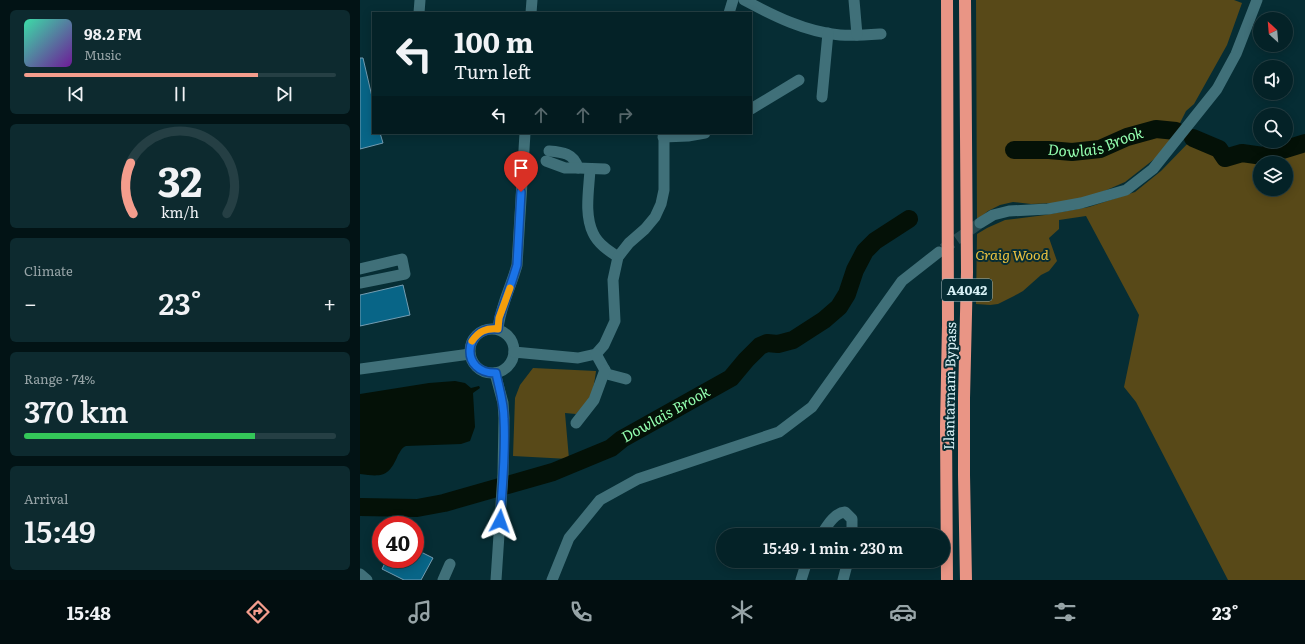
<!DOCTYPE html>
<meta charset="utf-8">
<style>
body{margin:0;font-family:Literata,serif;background:#0d2a2f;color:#f1f3f6;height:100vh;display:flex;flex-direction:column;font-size:15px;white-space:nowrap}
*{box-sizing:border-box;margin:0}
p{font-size:13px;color:#97a4a7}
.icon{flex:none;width:22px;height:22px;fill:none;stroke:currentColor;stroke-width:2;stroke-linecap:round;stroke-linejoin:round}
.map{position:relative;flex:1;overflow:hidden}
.details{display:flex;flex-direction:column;gap:10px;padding:10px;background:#021315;width:360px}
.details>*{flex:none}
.top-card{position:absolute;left:12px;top:12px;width:380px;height:122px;border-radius:0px;box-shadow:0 2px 10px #0003,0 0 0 1px #253f44;background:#042227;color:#f1f3f6;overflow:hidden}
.needle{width:26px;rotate:334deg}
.fabs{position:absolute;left:893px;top:12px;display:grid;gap:8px}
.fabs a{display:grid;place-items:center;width:40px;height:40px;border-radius:50%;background:#042227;box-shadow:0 2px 10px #0003,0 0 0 1px #253f44;font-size:20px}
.speed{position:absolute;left:12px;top:516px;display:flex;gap:8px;font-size:20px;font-weight:700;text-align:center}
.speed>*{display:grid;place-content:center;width:52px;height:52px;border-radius:50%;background:#042227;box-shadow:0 2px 10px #0003,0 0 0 1px #253f44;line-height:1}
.speed .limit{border:6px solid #d22;background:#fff;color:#111}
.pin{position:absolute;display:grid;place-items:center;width:34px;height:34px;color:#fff;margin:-41px -17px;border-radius:50% 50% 50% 0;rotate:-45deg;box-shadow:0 0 4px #0007}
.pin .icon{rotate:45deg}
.me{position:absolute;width:44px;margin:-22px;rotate:4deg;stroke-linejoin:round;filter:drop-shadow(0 0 3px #0008)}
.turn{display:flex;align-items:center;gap:14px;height:84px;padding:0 16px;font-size:18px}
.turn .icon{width:52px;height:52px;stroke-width:2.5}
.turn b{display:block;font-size:28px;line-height:34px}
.lanes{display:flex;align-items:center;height:38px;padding:0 16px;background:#0003;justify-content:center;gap:20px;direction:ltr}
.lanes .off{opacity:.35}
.big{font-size:30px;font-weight:600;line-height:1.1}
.details .card{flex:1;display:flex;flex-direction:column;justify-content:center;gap:6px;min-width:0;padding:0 14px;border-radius:6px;background:#0d2a2f}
.details .dial{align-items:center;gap:0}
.dial svg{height:104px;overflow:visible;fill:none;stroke:#253f44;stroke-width:7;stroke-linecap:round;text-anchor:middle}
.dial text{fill:#f1f3f6;stroke:none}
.song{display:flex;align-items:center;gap:12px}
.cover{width:48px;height:48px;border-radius:6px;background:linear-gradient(135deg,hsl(160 70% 55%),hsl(280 70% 35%))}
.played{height:4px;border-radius:2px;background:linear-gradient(90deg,#f49d8d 75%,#253f44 75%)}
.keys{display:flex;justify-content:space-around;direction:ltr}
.heat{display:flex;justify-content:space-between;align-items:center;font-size:22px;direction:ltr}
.charge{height:6px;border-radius:3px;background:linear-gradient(90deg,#34c759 74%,#253f44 0)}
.trip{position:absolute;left:356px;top:528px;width:234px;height:40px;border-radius:20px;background:#042227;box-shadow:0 2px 10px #0003,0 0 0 1px #253f44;font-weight:600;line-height:40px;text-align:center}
.dock{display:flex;height:64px;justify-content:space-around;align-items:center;background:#020e10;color:#97a4a7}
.dock .icon{width:28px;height:28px}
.dock .selected{color:#f49d8d}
.dock b{font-size:18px;color:#f1f3f6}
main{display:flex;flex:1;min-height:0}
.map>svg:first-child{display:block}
</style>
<main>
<section class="details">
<div class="card">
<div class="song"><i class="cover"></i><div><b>98.2 FM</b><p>Music</p></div></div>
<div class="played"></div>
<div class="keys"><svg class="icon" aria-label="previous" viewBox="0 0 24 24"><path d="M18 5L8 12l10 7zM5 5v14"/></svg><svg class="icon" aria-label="pause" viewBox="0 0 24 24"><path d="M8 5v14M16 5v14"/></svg><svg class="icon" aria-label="next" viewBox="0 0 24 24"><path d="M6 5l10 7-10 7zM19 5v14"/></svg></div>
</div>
<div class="card dial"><svg viewBox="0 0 100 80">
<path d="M14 69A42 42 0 1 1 86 69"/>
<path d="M14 69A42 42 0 0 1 12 30" stroke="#f49d8d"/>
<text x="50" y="56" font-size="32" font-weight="700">32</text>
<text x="50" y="72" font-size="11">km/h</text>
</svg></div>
<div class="card"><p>Climate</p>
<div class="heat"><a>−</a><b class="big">23°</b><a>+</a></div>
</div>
<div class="card"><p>Range · 74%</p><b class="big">370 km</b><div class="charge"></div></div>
<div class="card"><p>Arrival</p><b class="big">15:49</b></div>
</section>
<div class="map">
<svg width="945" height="580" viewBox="0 0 945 580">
<rect width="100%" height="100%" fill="#062d34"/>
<!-- green -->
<g fill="#584918" fill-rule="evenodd">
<path d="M616,0H874L882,3L867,45L834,104L826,111L816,131L802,153L765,182L733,196L696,203L671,204L653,202L640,205L628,211L617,220Z"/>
<path d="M833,138L859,149L865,158L882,153L903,156L945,143V580H868L776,402L764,387L779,315L726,216L699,220V229L689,238L697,261L689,271L681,275L663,291L654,296L638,304L630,305L616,304L617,234L627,228L645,220L685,215L729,207L775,192L801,171ZM900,163H926V189H900Z"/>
<path d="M173,368L236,371C233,393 232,398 216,414L205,413L209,459L153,456L155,398L160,385Z"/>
</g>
<!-- water -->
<path fill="#041107" d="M95,381L105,383L111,388L119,386L120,388L113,393L115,427L110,441L101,444L46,446C41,448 41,451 38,455C29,477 22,477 0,474V394L69,383Z"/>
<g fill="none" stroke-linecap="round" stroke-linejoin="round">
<!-- river -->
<g stroke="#041107" stroke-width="18">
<path d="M833,138L859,149L865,158L882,153L903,156L945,143"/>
<path id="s1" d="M654,150H689L712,152L740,149L767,137L796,129L816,131"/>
<path id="s2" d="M0,507L57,508L84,503L193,472L251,448L262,439L371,378L386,360L400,346L407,343L418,344L433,340L464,320L479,307L487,294L495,270L505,251L515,241L549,219"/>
</g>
</g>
<!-- building -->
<g fill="#086587" stroke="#749db2">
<path d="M0,58H3L13,101V133H20L23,143L0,149Z"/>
<path d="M43,285L50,315L0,326V295Z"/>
<path d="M55,549L73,558L61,580H44L22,569L27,559H55Z"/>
</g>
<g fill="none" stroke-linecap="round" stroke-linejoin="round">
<!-- minor-tunnel -->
<path stroke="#264a51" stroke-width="11" stroke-dasharray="11 5.5" stroke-linecap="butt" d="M583,249L620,223"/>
<!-- minor -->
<g stroke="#407079" stroke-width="11">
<path d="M384,0C414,16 446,32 480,35C494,36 507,35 521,34"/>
<path d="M494,0L497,35"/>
<path d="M59,13L60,0"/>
<path d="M171,13L172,0"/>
<path d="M369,13L373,0"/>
<path d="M462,97L468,33"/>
<path d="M391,109L439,80"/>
<path d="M303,137L328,136L345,133"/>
<path d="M189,151C202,152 214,153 218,168"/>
<path d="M186,161L205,168H218L245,169"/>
<path d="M230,169C229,190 224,214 233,233C238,244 249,251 258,257"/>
<path d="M620,223L633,215L649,211L688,209L721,203L766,190L793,169L857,89L876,54L897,0"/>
<path d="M0,269L42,259L45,274L0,283"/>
<circle cx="132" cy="351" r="22"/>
<path d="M138,329C140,307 151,287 157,265L165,133"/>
<path d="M154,352L218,358L236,354L244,345L255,321L253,280L258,257L269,243L285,229L295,217L301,204L304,190V133"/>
<path d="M236,354L247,374L266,379"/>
<path d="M0,369L110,354"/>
<path d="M135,373L143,403L144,418L143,474L136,580"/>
<path d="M216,423L234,400L245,370"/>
<path d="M461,535C467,526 474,513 485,512L492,519V535"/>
<path d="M0,574L7,580"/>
<path d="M83,580L90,564"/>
<path d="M192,580L209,538L240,500L278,479L419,432L452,407L542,281L579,252"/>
<path d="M441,580L447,561"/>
<path d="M483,580L488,561"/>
</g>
<!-- highway -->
<g stroke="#e99585" stroke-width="12">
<path d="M605,0L607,272L604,398V475L606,580"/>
<path d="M587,580L586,426L588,325L587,0"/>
</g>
</g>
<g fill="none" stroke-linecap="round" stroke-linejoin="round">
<defs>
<path id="route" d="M140,521C142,487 146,453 144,419C144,403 139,388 136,373C100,374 102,326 138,329L139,318L152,281L157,265L161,192"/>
</defs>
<!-- route casing -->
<use href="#route" stroke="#114b97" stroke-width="10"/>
<!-- route -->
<use href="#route" stroke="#1a73e8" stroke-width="7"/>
<!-- slow -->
<path stroke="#f59e0b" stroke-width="7" d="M112,341C119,331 126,328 138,329L139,318L150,288"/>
</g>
<g text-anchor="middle" stroke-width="4" stroke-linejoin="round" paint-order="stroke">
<!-- shield labels -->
<rect fill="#062d34" stroke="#99b6bc" stroke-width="1" x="582" y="279" width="50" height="22" rx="3"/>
<g font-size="13" font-weight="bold" fill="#d8f1f6">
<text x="607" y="295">A4042</text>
</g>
<!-- park labels -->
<g font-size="14" font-style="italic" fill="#eac13f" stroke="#062d34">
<text x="652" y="260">Graig Wood</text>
</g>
<!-- street labels -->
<g font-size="14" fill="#d8f1f6" stroke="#062d34">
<text transform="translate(590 386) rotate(-89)" y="5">Llantarnam Bypass</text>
</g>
<!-- water labels -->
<g font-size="15" font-style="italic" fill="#93feaf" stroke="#062d34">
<text dy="5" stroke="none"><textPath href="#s1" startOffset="83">Dowlais Brook</textPath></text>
<text dy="5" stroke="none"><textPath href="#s2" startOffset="325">Dowlais Brook</textPath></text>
</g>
</g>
</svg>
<div class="fabs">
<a><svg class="needle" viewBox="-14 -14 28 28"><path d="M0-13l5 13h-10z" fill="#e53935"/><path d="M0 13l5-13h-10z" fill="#97a4a7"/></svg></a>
<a><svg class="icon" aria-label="sound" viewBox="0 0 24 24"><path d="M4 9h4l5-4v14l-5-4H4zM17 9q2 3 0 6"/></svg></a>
<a><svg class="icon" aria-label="search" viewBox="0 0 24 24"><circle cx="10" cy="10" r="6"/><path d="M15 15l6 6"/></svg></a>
<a><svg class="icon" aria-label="layers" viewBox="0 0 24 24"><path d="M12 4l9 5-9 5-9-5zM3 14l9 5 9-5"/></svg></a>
</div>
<div class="speed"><div class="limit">40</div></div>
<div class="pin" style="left:161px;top:192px;background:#d93025"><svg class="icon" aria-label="arrive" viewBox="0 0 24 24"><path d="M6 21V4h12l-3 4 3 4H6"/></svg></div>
<svg class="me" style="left:140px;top:521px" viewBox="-20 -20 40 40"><path d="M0-17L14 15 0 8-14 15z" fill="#1a73e8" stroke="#fff" stroke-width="4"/></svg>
<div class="trip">15:49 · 1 min · 230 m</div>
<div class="top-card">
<div class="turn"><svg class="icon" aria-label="left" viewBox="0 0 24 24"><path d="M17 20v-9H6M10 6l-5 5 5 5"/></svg><div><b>100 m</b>Turn left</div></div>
<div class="lanes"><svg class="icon" aria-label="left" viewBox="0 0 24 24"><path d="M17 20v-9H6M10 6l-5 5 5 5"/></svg><svg class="icon off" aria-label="ahead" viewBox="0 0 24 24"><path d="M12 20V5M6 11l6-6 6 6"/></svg><svg class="icon off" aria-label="ahead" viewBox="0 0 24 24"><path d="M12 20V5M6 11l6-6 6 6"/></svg><svg class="icon off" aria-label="right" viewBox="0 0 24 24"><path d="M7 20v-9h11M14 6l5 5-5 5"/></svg></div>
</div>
</div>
</main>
<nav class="dock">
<b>15:48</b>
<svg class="icon selected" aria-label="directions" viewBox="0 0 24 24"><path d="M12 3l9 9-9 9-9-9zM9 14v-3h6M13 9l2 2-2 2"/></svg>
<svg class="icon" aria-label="music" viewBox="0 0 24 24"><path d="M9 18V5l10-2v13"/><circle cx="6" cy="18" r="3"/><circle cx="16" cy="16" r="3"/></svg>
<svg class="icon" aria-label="phone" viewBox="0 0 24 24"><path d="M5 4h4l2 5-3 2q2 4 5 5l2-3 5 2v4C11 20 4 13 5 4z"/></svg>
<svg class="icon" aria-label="climate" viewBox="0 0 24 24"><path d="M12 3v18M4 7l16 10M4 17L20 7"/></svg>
<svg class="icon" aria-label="car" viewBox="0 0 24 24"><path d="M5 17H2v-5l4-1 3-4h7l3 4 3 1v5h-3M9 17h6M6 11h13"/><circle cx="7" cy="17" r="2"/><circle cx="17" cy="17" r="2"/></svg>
<svg class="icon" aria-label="filters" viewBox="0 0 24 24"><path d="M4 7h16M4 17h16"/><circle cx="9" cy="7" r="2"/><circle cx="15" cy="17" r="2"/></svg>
<b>23°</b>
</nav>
